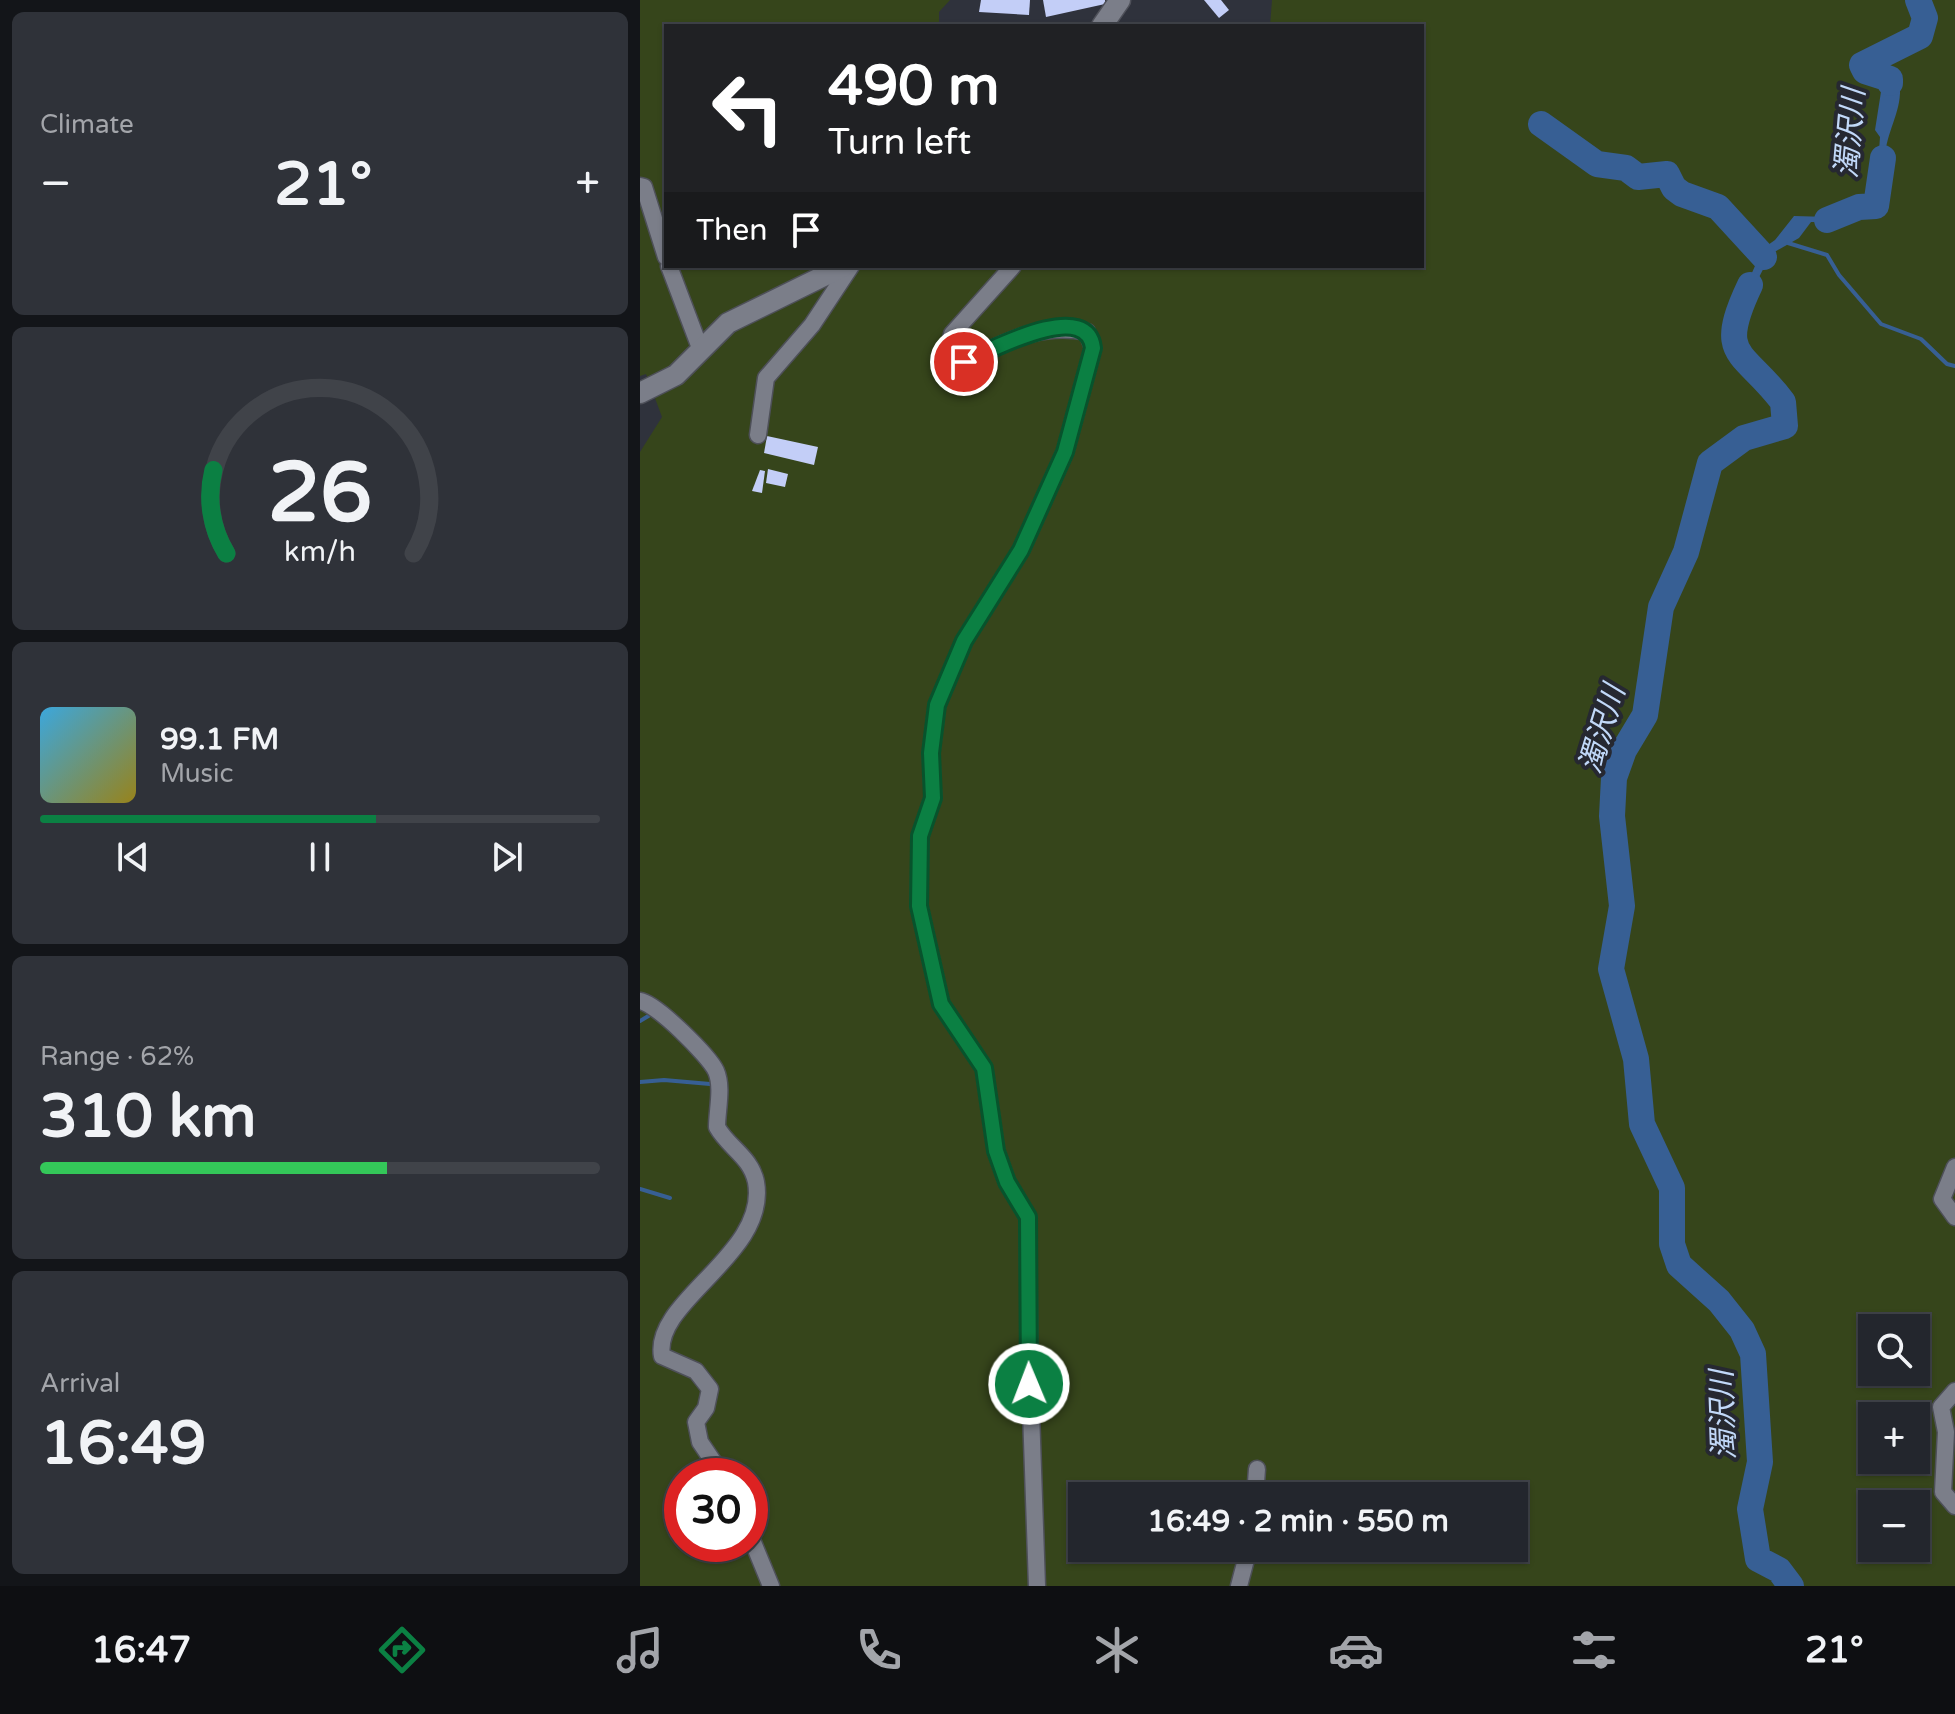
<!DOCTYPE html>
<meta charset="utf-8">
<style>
body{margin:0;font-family:"Varela Round","Noto Sans JP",sans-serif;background:#2f3239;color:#f1f3f6;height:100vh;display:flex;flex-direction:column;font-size:30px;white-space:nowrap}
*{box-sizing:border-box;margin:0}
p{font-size:26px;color:#a3a5aa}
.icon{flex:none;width:44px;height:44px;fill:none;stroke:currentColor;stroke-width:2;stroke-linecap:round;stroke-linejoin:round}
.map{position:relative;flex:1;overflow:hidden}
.side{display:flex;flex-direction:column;gap:12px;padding:12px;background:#131519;width:640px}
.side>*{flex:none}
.hud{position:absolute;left:24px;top:24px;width:760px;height:244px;border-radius:0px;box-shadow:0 2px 6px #0004,0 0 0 2px #404349;background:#202124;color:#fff;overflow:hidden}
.tools{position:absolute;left:1218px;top:1314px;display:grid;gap:16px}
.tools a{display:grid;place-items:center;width:72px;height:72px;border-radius:0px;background:#23262d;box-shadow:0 2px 6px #0004,0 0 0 2px #404349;font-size:40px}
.speed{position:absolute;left:24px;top:1458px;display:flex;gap:16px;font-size:40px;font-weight:700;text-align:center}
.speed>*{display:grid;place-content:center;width:104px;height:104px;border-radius:50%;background:#23262d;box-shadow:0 2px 6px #0004,0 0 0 2px #404349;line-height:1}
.speed .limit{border:12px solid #d22;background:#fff;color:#111}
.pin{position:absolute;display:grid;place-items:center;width:68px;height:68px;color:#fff;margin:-34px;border:4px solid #fff;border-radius:50%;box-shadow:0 2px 8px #0007}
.me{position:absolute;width:88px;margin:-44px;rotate:359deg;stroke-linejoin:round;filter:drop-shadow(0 0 6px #0008)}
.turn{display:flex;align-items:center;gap:28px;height:168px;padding:0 32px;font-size:36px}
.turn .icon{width:104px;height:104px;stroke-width:2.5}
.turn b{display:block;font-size:56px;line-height:68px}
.then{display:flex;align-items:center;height:76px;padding:0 32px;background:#0003;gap:16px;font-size:30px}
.big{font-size:60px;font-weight:700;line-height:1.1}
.side .tile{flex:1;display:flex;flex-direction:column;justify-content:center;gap:12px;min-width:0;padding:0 28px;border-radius:12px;background:#2f3239}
.side .dial{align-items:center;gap:0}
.dial svg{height:208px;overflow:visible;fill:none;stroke:#404349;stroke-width:7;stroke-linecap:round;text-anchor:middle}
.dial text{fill:#f1f3f6;stroke:none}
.song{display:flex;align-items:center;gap:24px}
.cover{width:96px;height:96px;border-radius:12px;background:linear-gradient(135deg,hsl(200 70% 55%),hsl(50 70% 35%))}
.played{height:8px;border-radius:4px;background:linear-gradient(90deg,#0b8043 60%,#404349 60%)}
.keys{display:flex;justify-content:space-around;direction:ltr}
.heat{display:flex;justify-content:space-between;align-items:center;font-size:44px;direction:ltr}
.charge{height:12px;border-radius:6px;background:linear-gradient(90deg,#34c759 62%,#404349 0)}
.trip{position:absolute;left:428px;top:1482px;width:460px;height:80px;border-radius:0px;background:#23262d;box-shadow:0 2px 6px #0004,0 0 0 2px #404349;font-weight:700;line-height:80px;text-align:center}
.tab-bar{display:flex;height:128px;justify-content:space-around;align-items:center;background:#0e0f12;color:#a3a5aa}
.tab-bar .icon{width:56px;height:56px}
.tab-bar .selected{color:#0b8043}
.tab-bar b{font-size:36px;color:#f1f3f6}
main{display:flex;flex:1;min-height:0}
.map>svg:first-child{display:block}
</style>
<main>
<section class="side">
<div class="tile"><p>Climate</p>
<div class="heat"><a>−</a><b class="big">21°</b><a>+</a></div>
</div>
<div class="tile dial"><svg viewBox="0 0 100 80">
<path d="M14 69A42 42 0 1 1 86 69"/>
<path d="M14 69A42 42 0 0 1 9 37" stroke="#0b8043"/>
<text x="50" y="56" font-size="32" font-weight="700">26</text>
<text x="50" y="72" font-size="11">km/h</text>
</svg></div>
<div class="tile">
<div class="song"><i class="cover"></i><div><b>99.1 FM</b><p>Music</p></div></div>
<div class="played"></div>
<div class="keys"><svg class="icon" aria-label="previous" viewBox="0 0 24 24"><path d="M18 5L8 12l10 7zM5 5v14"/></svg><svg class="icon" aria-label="pause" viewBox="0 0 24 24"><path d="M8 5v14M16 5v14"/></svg><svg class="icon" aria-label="next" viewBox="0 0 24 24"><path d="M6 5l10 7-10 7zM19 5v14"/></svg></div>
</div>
<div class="tile"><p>Range · 62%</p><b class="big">310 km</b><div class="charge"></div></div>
<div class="tile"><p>Arrival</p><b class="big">16:49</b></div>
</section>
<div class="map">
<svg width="1315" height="1586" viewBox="0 0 1315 1586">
<rect width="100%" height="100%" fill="#2f323c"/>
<!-- green -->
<path fill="#36451b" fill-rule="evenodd" d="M0,0H310L299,12V26H26V266H782V26H630L632,0H1315V1586H0V452L22,417L6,374L0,376ZM1232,1328H1276V1372H1232ZM1232,1416H1276V1460H1232ZM42,1476H110V1544H42ZM442,1496H874V1548H442ZM1232,1504H1276V1548H1232Z"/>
<!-- water -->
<g fill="#375f94">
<path d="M1221,68L1248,73L1259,80C1264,105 1250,125 1246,148C1242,163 1244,178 1240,193L1236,192L1240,137L1235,130L1243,79L1224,74Z"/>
<path d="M1220,205V210L1192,222H1171L1159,238L1131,254L1099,316L1094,314L1118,259V252L1135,240L1154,216L1190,217Z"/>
</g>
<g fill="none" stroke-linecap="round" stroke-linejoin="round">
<!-- stream -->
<g stroke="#375f94" stroke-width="4">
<path d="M1148,243L1187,255L1199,275L1241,324L1281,339L1307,364L1315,366"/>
<path d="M0,1021L10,1015"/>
<path d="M0,1082L24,1080L70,1084"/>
<path d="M0,1189L30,1198"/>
</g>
<!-- river -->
<g stroke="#375f94" stroke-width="26">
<path d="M1250,83V79L1225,71L1222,65L1280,36L1285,18L1278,0"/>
<path d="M901,124L957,164L986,168L998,177L1027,174L1034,188L1042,194L1078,207L1124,257"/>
<path d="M1187,220L1219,207L1236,206L1243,158"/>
<path d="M1110,285C1075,359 1103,349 1143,402L1145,426L1104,438L1070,463L1046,552L1021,607L1005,715L984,750L974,778L972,816L982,906L971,969L996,1059L1002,1124L1032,1188V1244L1039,1265L1079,1301L1102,1330L1113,1354L1120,1462L1110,1509L1118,1559L1139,1570L1151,1586"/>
</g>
</g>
<!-- building -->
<g fill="#c3cef7">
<path d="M341,0H390L389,15L339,12Z"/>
<path d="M403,0H465V4L406,17Z"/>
<path d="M564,0H581L589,10L579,18Z"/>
<path d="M127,436L178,447L174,465L124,453Z"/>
<path d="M128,469L148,474L145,487L126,483Z"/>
<path d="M120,470L125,471L122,493L112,491Z"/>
</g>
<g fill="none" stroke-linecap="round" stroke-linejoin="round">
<defs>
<g id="minor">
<path d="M0,186L4,187L26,257"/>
<path d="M29,266L60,348"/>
<path d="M373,266L312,334L309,349L324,362C366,343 398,322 447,332L453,348L425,452L381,550L324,641L297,705L291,753L293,798L280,836L279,906L301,1004L344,1068L356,1151L367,1182L388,1217L389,1354L397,1586"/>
<path d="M118,435L126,378L172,325L211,266"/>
<path d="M0,1001C16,1003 69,1056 76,1071C83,1087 77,1110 77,1127C88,1147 111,1157 116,1182C129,1254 12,1301 22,1356L56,1371L70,1389L66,1408L56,1422L60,1442L83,1476"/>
<path d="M1315,1167L1302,1199L1315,1217"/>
<path d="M1315,1391L1301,1407L1306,1432L1303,1492L1315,1506"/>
<path d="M615,1496L617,1469"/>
<path d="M110,1535L131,1586"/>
<path d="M599,1586L609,1548"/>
</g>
<g id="tertiary">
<path d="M462,26L480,0"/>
<path d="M0,393L36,375L88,323L204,266"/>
</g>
</defs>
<!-- minor casing -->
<use href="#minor" stroke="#4e5059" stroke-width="19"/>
<!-- tertiary casing -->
<use href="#tertiary" stroke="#4e5059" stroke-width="23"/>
<!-- minor -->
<use href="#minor" stroke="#7b7e89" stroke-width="16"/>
<!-- tertiary -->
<use href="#tertiary" stroke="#7b7e89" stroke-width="20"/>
</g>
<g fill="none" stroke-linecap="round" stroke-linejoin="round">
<defs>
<path id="route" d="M324,362C347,352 447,297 453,348L425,452L381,550L324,641L297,705L291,753L293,798L280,836L279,906L301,1004L344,1068L356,1151L367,1182L388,1217L389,1384"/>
</defs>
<!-- route casing -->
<use href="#route" stroke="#07532c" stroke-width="20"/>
<!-- route -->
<use href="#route" stroke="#0b8043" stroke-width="14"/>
</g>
<g text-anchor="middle" stroke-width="8" stroke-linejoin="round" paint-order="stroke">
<!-- water labels -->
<g font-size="30" font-style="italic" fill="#c1d8f8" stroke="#262831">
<text transform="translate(1210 133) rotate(-85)" y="10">濁沢川</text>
<text transform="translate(962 729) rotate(-73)" y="10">濁沢川</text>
<text transform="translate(1083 1415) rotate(-92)" y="10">濁沢川</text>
</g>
</g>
</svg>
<div class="tools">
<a><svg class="icon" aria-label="search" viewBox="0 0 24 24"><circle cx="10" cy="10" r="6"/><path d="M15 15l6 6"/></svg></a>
<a>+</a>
<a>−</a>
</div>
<div class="speed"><div class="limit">30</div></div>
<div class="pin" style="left:324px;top:362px;background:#d93025"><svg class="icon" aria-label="arrive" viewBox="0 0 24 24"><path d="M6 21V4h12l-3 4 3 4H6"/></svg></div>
<svg class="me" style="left:389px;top:1384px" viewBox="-20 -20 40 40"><circle r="17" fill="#0b8043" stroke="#fff" stroke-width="3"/><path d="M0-11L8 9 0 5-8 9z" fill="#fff"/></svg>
<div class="trip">16:49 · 2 min · 550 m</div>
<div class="hud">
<div class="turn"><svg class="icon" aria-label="left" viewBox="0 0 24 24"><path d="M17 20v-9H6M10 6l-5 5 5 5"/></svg><div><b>490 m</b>Turn left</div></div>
<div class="then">Then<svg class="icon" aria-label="arrive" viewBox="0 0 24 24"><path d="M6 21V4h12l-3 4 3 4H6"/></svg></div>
</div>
</div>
</main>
<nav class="tab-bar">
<b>16:47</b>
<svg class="icon selected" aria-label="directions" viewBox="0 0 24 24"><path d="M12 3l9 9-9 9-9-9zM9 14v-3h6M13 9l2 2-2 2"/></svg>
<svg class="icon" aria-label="music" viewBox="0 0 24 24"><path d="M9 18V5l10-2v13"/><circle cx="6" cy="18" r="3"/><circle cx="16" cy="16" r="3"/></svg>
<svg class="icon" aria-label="phone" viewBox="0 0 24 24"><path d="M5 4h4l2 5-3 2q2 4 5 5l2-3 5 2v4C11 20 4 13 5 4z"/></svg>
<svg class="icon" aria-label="climate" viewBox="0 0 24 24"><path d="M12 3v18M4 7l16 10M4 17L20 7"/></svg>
<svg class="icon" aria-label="car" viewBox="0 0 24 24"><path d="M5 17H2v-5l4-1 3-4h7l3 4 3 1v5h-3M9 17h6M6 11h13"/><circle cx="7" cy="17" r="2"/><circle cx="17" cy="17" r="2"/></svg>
<svg class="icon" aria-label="filters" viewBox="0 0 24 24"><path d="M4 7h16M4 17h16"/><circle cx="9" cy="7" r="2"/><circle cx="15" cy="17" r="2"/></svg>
<b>21°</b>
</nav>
